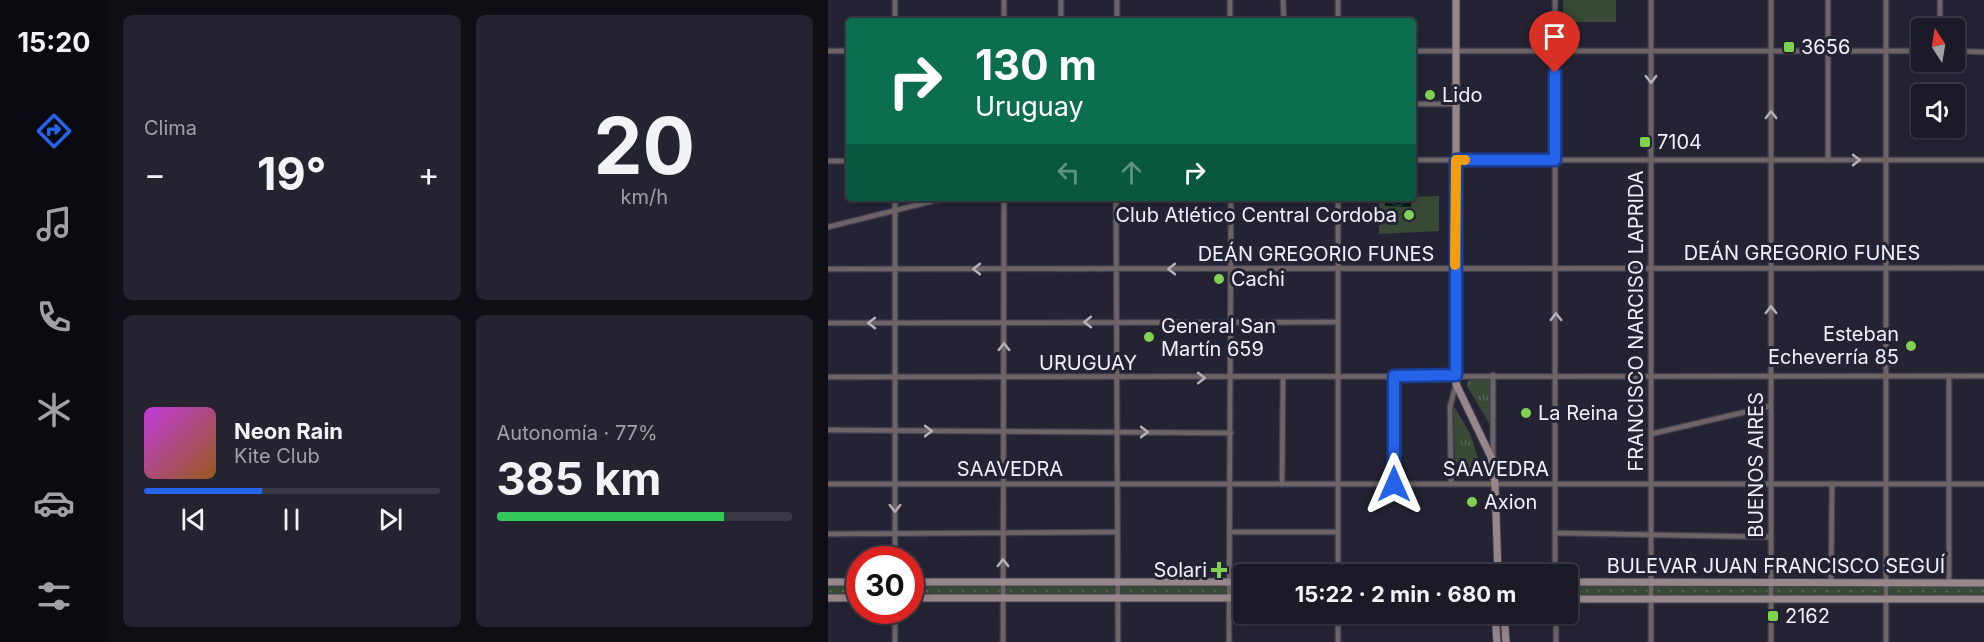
<!DOCTYPE html>
<html lang="es">
<meta charset="utf-8">
<style>
body{margin:0;font-family:Inter,sans-serif;background:#24232f;color:#f1f3f6;height:100vh;display:flex;flex-direction:column;font-size:22px;white-space:nowrap}
*{box-sizing:border-box;margin:0}
p{font-size:20px;color:#a0a1a7}
.icon{flex:none;width:33px;height:33px;fill:none;stroke:currentColor;stroke-width:2;stroke-linecap:round;stroke-linejoin:round}
.map{position:relative;flex:1;overflow:hidden}
.panel{display:flex;flex-direction:column;gap:15px;padding:15px;background:#0f0e15;width:720px}
.panel>*{flex:none}
.hud{position:absolute;left:18px;top:18px;width:570px;height:183px;border-radius:6px;box-shadow:0 3px 9px #0003,0 0 0 2px #393844;background:#0b6e4f;color:#fff;overflow:hidden}
.needle{width:39px;rotate:348deg}
.controls{position:absolute;left:1083px;top:18px;display:grid;gap:12px}
.controls a{display:grid;place-items:center;width:54px;height:54px;border-radius:6px;background:#1b1a27;box-shadow:0 3px 9px #0003,0 0 0 2px #393844;font-size:30px}
.speed{position:absolute;left:18px;top:546px;display:flex;gap:12px;font-size:30px;font-weight:700;text-align:center}
.speed>*{display:grid;place-content:center;width:78px;height:78px;border-radius:50%;background:#1b1a27;box-shadow:0 3px 9px #0003,0 0 0 2px #393844;line-height:1}
.speed .limit{border:9px solid #d22;background:#fff;color:#111}
.pin{position:absolute;display:grid;place-items:center;width:51px;height:51px;color:#fff;margin:-62px -26px;border-radius:50% 50% 50% 0;rotate:-45deg;box-shadow:0 0 6px #0007}
.pin .icon{rotate:45deg}
.me{position:absolute;width:66px;margin:-33px;rotate:0deg;stroke-linejoin:round;filter:drop-shadow(0 0 4px #0008)}
.turn{display:flex;align-items:center;gap:21px;height:126px;padding:0 30px;font-size:27px}
.turn .icon{width:78px;height:78px;stroke-width:2.5}
.turn b{display:block;font-size:42px;line-height:51px}
.lanes{display:flex;align-items:center;height:57px;padding:0 30px;background:#0003;justify-content:center;gap:30px;direction:ltr}
.lanes .off{opacity:.35}
.big{font-size:45px;font-weight:700;line-height:1.1}
.panel .tile{flex:1;display:flex;flex-direction:column;justify-content:center;gap:9px;min-width:0;padding:0 21px;border-radius:9px;background:#24232f}
.panel .dial{align-items:center;gap:0}
.dial b{font-size:78px;line-height:1}
.song{display:flex;align-items:center;gap:18px}
.cover{width:72px;height:72px;border-radius:9px;background:linear-gradient(135deg,hsl(290 70% 55%),hsl(30 70% 35%))}
.played{height:6px;border-radius:3px;background:linear-gradient(90deg,#2563eb 40%,#393844 40%)}
.keys{display:flex;justify-content:space-around;direction:ltr}
.heat{display:flex;justify-content:space-between;align-items:center;font-size:33px;direction:ltr}
.charge{height:9px;border-radius:4px;background:linear-gradient(90deg,#34c759 77%,#393844 0)}
.panel .tiles{flex:1;display:grid;gap:15px;grid-template-columns:repeat(2,1fr)}
.trip{position:absolute;left:405px;top:564px;width:345px;height:60px;border-radius:6px;background:#1b1a27;box-shadow:0 3px 9px #0003,0 0 0 2px #393844;font-weight:700;line-height:60px;text-align:center}
main{display:flex;flex:1;min-height:0}
.tab-bar{display:flex;flex-direction:column;width:108px;justify-content:space-around;align-items:center;background:#0b0a10;color:#a0a1a7}
.tab-bar .icon{width:42px;height:42px}
.tab-bar .current{color:#2563eb}
.tab-bar b{font-size:27px;color:#f1f3f6}
.map>svg:first-child{display:block}
</style>
<main>
<nav class="tab-bar">
<b>15:20</b>
<svg class="icon current" aria-label="directions" viewBox="0 0 24 24"><path d="M12 3l9 9-9 9-9-9zM9 14v-3h6M13 9l2 2-2 2"/></svg>
<svg class="icon" aria-label="music" viewBox="0 0 24 24"><path d="M9 18V5l10-2v13"/><circle cx="6" cy="18" r="3"/><circle cx="16" cy="16" r="3"/></svg>
<svg class="icon" aria-label="phone" viewBox="0 0 24 24"><path d="M5 4h4l2 5-3 2q2 4 5 5l2-3 5 2v4C11 20 4 13 5 4z"/></svg>
<svg class="icon" aria-label="climate" viewBox="0 0 24 24"><path d="M12 3v18M4 7l16 10M4 17L20 7"/></svg>
<svg class="icon" aria-label="car" viewBox="0 0 24 24"><path d="M5 17H2v-5l4-1 3-4h7l3 4 3 1v5h-3M9 17h6M6 11h13"/><circle cx="7" cy="17" r="2"/><circle cx="17" cy="17" r="2"/></svg>
<svg class="icon" aria-label="filters" viewBox="0 0 24 24"><path d="M4 7h16M4 17h16"/><circle cx="9" cy="7" r="2"/><circle cx="15" cy="17" r="2"/></svg>
</nav>
<section class="panel">
<div class="tiles">
<div class="tile"><p>Clima</p>
<div class="heat"><a>−</a><b class="big">19°</b><a>+</a></div>
</div>
<div class="tile dial"><b>20</b><p>km/h</p></div>
<div class="tile">
<div class="song"><i class="cover"></i><div><b>Neon Rain</b><p>Kite Club</p></div></div>
<div class="played"></div>
<div class="keys"><svg class="icon" aria-label="previous" viewBox="0 0 24 24"><path d="M18 5L8 12l10 7zM5 5v14"/></svg><svg class="icon" aria-label="pause" viewBox="0 0 24 24"><path d="M8 5v14M16 5v14"/></svg><svg class="icon" aria-label="next" viewBox="0 0 24 24"><path d="M6 5l10 7-10 7zM19 5v14"/></svg></div>
</div>
<div class="tile"><p>Autonomía · 77%</p><b class="big">385 km</b><div class="charge"></div></div>
</div>
</section>
<div class="map">
<svg width="1156" height="642" viewBox="0 0 1156 642">
<defs>
<pattern id="grass-dots" width="8" height="8" patternUnits="userSpaceOnUse" patternTransform="scale(1.5)"><rect width="8" height="8" fill="#384935"/><path d="M2 2h.1M6 6h.1" fill="none" stroke="#556453" stroke-width="1.8" stroke-linecap="round"/></pattern>
<pattern id="park-tufts" width="24" height="20" patternUnits="userSpaceOnUse" patternTransform="scale(1.5)"><rect width="24" height="20" fill="#384935"/><path d="M3 7l-1-3M5 7V3M7 7l1-3M15 17l-1-3M17 17v-4M19 17l1-3" fill="none" stroke="#556453"/></pattern>
<pattern id="water-waves" width="16" height="10" patternUnits="userSpaceOnUse" patternTransform="scale(1.5)"><rect width="16" height="10" fill="#001a1a"/><path d="M0 5q4-4 8 0t8 0" fill="none" stroke="#263c3c"/></pattern>
</defs>
<rect width="100%" height="100%" fill="#242334"/>
<!-- grass -->
<g fill="url(#grass-dots)">
<rect x="0" y="582" width="31" height="16"/>
<path d="M83,582H416L415,598H83Z"/>
<path d="M740,582L1156,583V599H740Z"/>
</g>
<!-- park -->
<g fill="url(#park-tufts)">
<path d="M645,379L662,380V425L639,386V382Z"/>
<path d="M625,405L642,433L655,473H628L627,470Z"/>
</g>
<!-- pitch -->
<g fill="#384935">
<rect x="735" y="0" width="53" height="22"/>
<path d="M611,196V231L551,234V198Z"/>
</g>
<!-- water -->
<path fill="url(#water-waves)" d="M557,198L583,199V207L557,206Z"/>
<g fill="none" stroke-linecap="round" stroke-linejoin="round">
<defs>
<g id="street">
<path d="M233,0V21"/>
<path d="M402,0V21"/>
<path d="M455,0L456,21"/>
<path d="M727,0V574"/>
<path d="M823,0V642"/>
<path d="M1112,0V28"/>
<path d="M67,21V0"/>
<path d="M176,21V0"/>
<path d="M289,21V0"/>
<path d="M510,21V0"/>
<path d="M0,51H21"/>
<path d="M585,51H1094"/>
<path d="M1126,51L1156,52"/>
<path d="M585,104H628"/>
<path d="M585,160H1156"/>
<path d="M1000,160V0"/>
<path d="M0,161H21"/>
<path d="M67,198V560"/>
<path d="M288,198L290,642"/>
<path d="M0,227L117,198"/>
<path d="M0,269L1156,268"/>
<path d="M0,323L510,322"/>
<path d="M665,375V460"/>
<path d="M0,377L1156,376"/>
<path d="M0,430L403,433"/>
<path d="M823,434L943,406"/>
<path d="M0,484H1156"/>
<path d="M454,484L455,377"/>
<path d="M565,484L566,376"/>
<path d="M623,484L622,407L628,384"/>
<path d="M403,532H510"/>
<path d="M727,533L943,537"/>
<path d="M0,534L287,532"/>
<path d="M510,574V198"/>
<path d="M1121,582V376"/>
<path d="M1003,583L1004,484"/>
<path d="M728,614V642"/>
<path d="M67,642V610"/>
<path d="M175,642L176,198"/>
<path d="M401,642L403,198"/>
<path d="M510,642V614"/>
<path d="M943,642V0"/>
<path d="M1058,642V0"/>
</g>
<g id="secondary">
<path d="M628,0V384L663,457L667,484L670,574"/>
<path d="M0,582H32"/>
<path d="M82,582H416"/>
<path d="M740,582L1156,583"/>
<path d="M0,598H32"/>
<path d="M82,598H416"/>
<path d="M740,599H1156"/>
<path d="M667,614L669,642"/>
<path d="M676,614L678,642"/>
</g>
</defs>
<!-- street casing -->
<use href="#street" stroke="#414050" stroke-width="7"/>
<!-- secondary casing -->
<use href="#secondary" stroke="#414050" stroke-width="9"/>
<!-- street -->
<use href="#street" stroke="#6e6466" stroke-width="4.5"/>
<!-- secondary -->
<use href="#secondary" stroke="#98878a" stroke-width="7"/>
</g>
<!-- one-way arrows -->
<defs><path id="oneway-chevron" d="M-2-3.5L2.5 0L-2 3.5" fill="none" stroke-width="1.6" stroke-linecap="round" stroke-linejoin="round" transform="scale(1.5)"/></defs>
<g stroke="#b6b1b8">
<use href="#oneway-chevron" transform="translate(823 79) rotate(90)"/>
<use href="#oneway-chevron" transform="translate(943 115) rotate(-90)"/>
<use href="#oneway-chevron" transform="translate(1028 160)"/>
<use href="#oneway-chevron" transform="translate(149 269) rotate(180)"/>
<use href="#oneway-chevron" transform="translate(344 269) rotate(180)"/>
<use href="#oneway-chevron" transform="translate(943 310) rotate(-90)"/>
<use href="#oneway-chevron" transform="translate(728 317) rotate(-90)"/>
<use href="#oneway-chevron" transform="translate(260 322) rotate(180)"/>
<use href="#oneway-chevron" transform="translate(44 323) rotate(180)"/>
<use href="#oneway-chevron" transform="translate(176 347) rotate(-90)"/>
<use href="#oneway-chevron" transform="translate(373 378)"/>
<use href="#oneway-chevron" transform="translate(100 431)"/>
<use href="#oneway-chevron" transform="translate(316 432)"/>
<use href="#oneway-chevron" transform="translate(67 508) rotate(90)"/>
<use href="#oneway-chevron" transform="translate(175 563) rotate(-90)"/>
</g>
<g fill="none" stroke-linecap="round" stroke-linejoin="round">
<defs>
<path id="route" d="M566,484V376L628,375V160H727V73"/>
</defs>
<!-- route casing -->
<use href="#route" stroke="#184099" stroke-width="15"/>
<!-- route -->
<use href="#route" stroke="#2563eb" stroke-width="10"/>
<!-- slow -->
<path stroke="#f59e0b" stroke-width="10" d="M627,265L628,160H637"/>
</g>
<!-- markers -->
<g fill="#80d051" stroke="#242334" stroke-width="2">
<rect x="955" y="41" width="12" height="12" rx="3"/>
<circle cx="602" cy="95" r="6"/>
<rect x="811" y="136" width="12" height="12" rx="3"/>
<circle cx="581" cy="215" r="6"/>
<circle cx="391" cy="279" r="6"/>
<circle cx="321" cy="337" r="6"/>
<circle cx="1083" cy="346" r="6"/>
<circle cx="698" cy="413" r="6"/>
<circle cx="644" cy="502" r="6"/>
<path d="M388 561h6v6h6v6h-6v6h-6v-6h-6v-6h6z"/>
<rect x="939" y="610" width="12" height="12" rx="3"/>
</g>
<g text-anchor="middle" stroke-width="6" stroke-linejoin="round" paint-order="stroke">
<!-- poi labels -->
<g font-size="20" fill="#f0f0fc" stroke="#242334" text-anchor="start">
<text x="973" y="54">3656</text>
<text x="614" y="102">Lido</text>
<text x="829" y="149">7104</text>
<text x="569" y="222" text-anchor="end">Club Atlético Central Cordoba</text>
<text x="403" y="286">Cachi</text>
<text x="333" y="333">General San<tspan x="333" dy="23">Martín 659</tspan></text>
<text x="1071" y="341" text-anchor="end">Esteban<tspan x="1071" dy="23">Echeverría 85</tspan></text>
<text x="710" y="420">La Reina</text>
<text x="656" y="509">Axion</text>
<text x="379" y="577" text-anchor="end">Solari</text>
<text x="957" y="623">2162</text>
</g>
<!-- street labels -->
<g font-size="20" fill="#f0f0fc" stroke="#242334">
<text x="974" y="260">DEÁN GREGORIO FUNES</text>
<text x="488" y="261">DEÁN GREGORIO FUNES</text>
<text transform="translate(808 321) rotate(-90)" y="7">FRANCISCO NARCISO LAPRIDA</text>
<text x="260" y="370">URUGUAY</text>
<text transform="translate(928 465) rotate(-90)" y="7">BUENOS AIRES</text>
<text x="182" y="476">SAAVEDRA</text>
<text x="668" y="476">SAAVEDRA</text>
<text x="948" y="573">BULEVAR JUAN FRANCISCO SEGUÍ</text>
</g>
</g>
</svg>
<div class="controls">
<a><svg class="needle" viewBox="-14 -14 28 28"><path d="M0-13l5 13h-10z" fill="#e53935"/><path d="M0 13l5-13h-10z" fill="#a0a1a7"/></svg></a>
<a><svg class="icon" aria-label="sound" viewBox="0 0 24 24"><path d="M4 9h4l5-4v14l-5-4H4zM17 9q2 3 0 6"/></svg></a>
</div>
<div class="speed"><div class="limit">30</div></div>
<div class="pin" style="left:727px;top:73px;background:#d93025"><svg class="icon" aria-label="arrive" viewBox="0 0 24 24"><path d="M6 21V4h12l-3 4 3 4H6"/></svg></div>
<svg class="me" style="left:566px;top:484px" viewBox="-20 -20 40 40"><path d="M0-17L14 15 0 8-14 15z" fill="#2563eb" stroke="#fff" stroke-width="4"/></svg>
<div class="trip">15:22 · 2 min · 680 m</div>
<div class="hud">
<div class="turn"><svg class="icon" aria-label="right" viewBox="0 0 24 24"><path d="M7 20v-9h11M14 6l5 5-5 5"/></svg><div><b>130 m</b>Uruguay</div></div>
<div class="lanes"><svg class="icon off" aria-label="left" viewBox="0 0 24 24"><path d="M17 20v-9H6M10 6l-5 5 5 5"/></svg><svg class="icon off" aria-label="ahead" viewBox="0 0 24 24"><path d="M12 20V5M6 11l6-6 6 6"/></svg><svg class="icon" aria-label="right" viewBox="0 0 24 24"><path d="M7 20v-9h11M14 6l5 5-5 5"/></svg></div>
</div>
</div>
</main>
